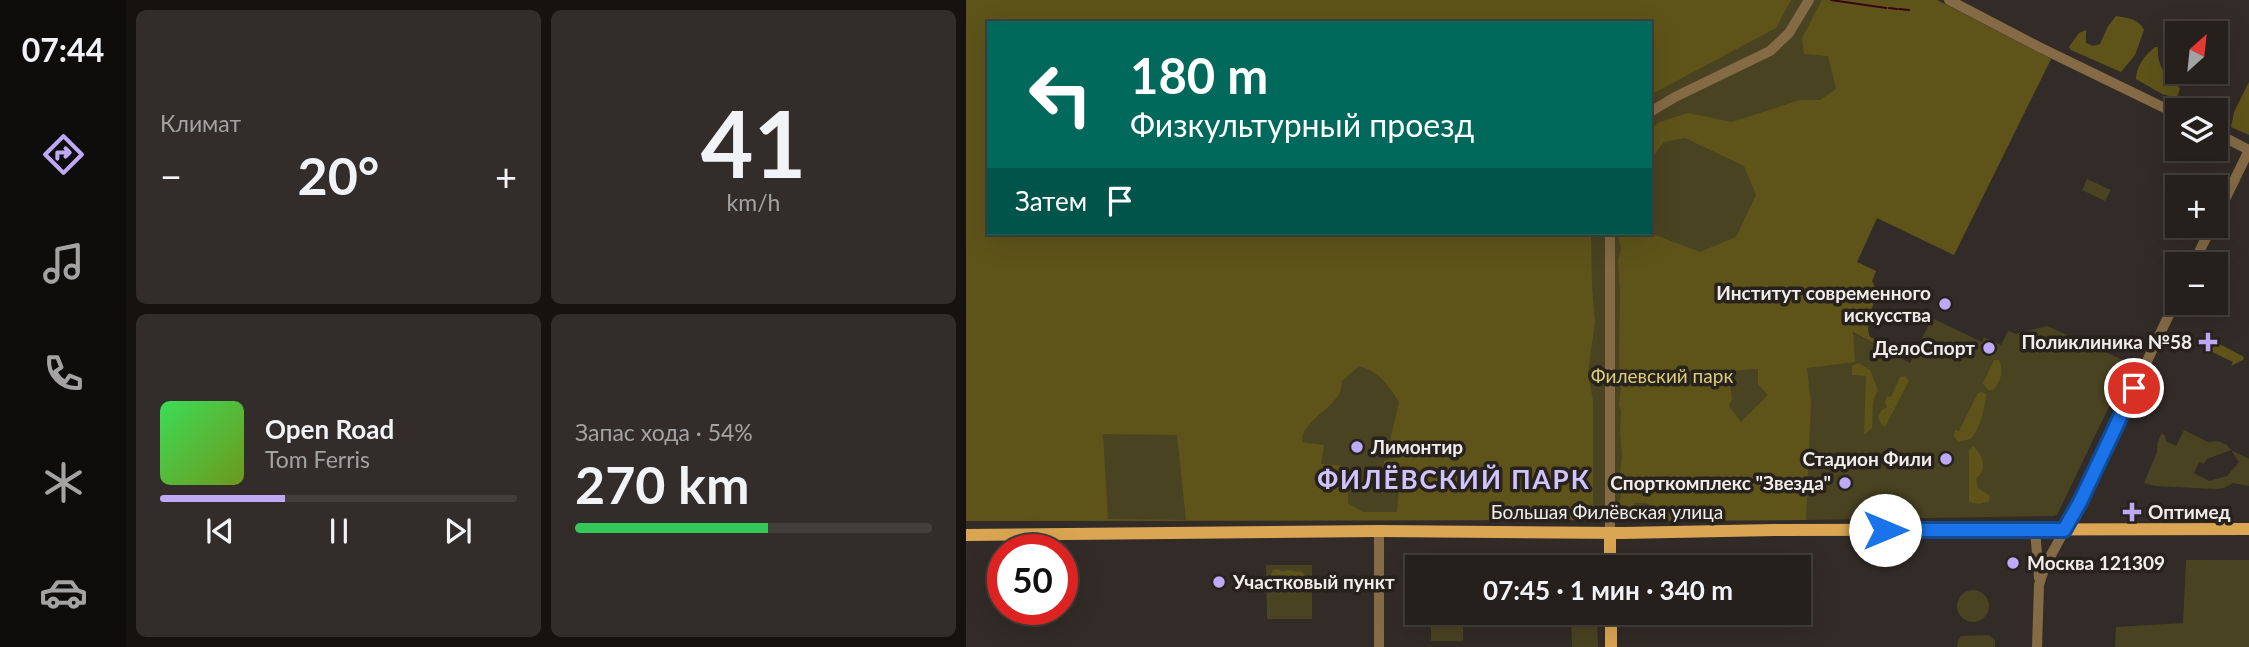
<!DOCTYPE html>
<html lang="ru">
<meta charset="utf-8">
<style>
body{margin:0;font-family:Lato,sans-serif;background:#322d2a;color:#f1f3f6;height:100vh;display:flex;flex-direction:column;font-size:26px;white-space:nowrap}
*{box-sizing:border-box;margin:0}
p{font-size:23px;color:#a4a3a4}
.icon{flex:none;width:38px;height:38px;fill:none;stroke:currentColor;stroke-width:2;stroke-linecap:round;stroke-linejoin:round}
.map{position:relative;flex:1;overflow:hidden}
.details{display:flex;flex-direction:column;gap:10px;padding:10px;background:#151210;width:840px}
.details>*{flex:none}
.hud{position:absolute;left:21px;top:21px;width:665px;height:214px;border-radius:0px;box-shadow:0 7px 28px #0002,0 0 0 2px #423e3b;background:#00695c;color:#fff;overflow:hidden}
.needle{width:46px;rotate:27deg}
.buttons{position:absolute;left:1199px;top:21px;display:grid;gap:14px}
.buttons a{display:grid;place-items:center;width:63px;height:63px;border-radius:0px;background:#26201d;box-shadow:0 7px 28px #0002,0 0 0 2px #423e3b;font-size:35px}
.speed{position:absolute;left:21px;top:534px;display:flex;gap:14px;font-size:35px;font-weight:700;text-align:center}
.speed>*{display:grid;place-content:center;width:91px;height:91px;border-radius:50%;background:#26201d;box-shadow:0 7px 28px #0002,0 0 0 2px #423e3b;line-height:1}
.speed .limit{border:10px solid #d22;background:#fff;color:#111}
.pin{position:absolute;display:grid;place-items:center;width:60px;height:60px;color:#fff;margin:-30px;border:4px solid #fff;border-radius:50%;box-shadow:0 2px 7px #0007}
.me{position:absolute;width:77px;margin:-38px;rotate:90deg;stroke-linejoin:round;filter:drop-shadow(0 0 5px #0008)}
.turn{display:flex;align-items:center;gap:24px;height:147px;padding:0 28px;font-size:32px}
.turn .icon{width:91px;height:91px;stroke-width:2.5}
.turn b{display:block;font-size:49px;line-height:60px}
.then{display:flex;align-items:center;height:66px;padding:0 28px;background:#0003;gap:14px;font-size:26px}
.big{font-size:52px;font-weight:700;line-height:1.1}
.details .card{flex:1;display:flex;flex-direction:column;justify-content:center;gap:10px;min-width:0;padding:0 24px;border-radius:10px;background:#322d2a}
.details .dial{align-items:center;gap:0}
.dial b{font-size:91px;line-height:1}
.song{display:flex;align-items:center;gap:21px}
.cover{width:84px;height:84px;border-radius:10px;background:linear-gradient(135deg,hsl(130 70% 55%),hsl(80 70% 35%))}
.played{height:7px;border-radius:4px;background:linear-gradient(90deg,#bda9f5 35%,#423e3b 35%)}
.keys{display:flex;justify-content:space-around;direction:ltr}
.heat{display:flex;justify-content:space-between;align-items:center;font-size:38px;direction:ltr}
.charge{height:10px;border-radius:5px;background:linear-gradient(90deg,#34c759 54%,#423e3b 0)}
.details .tiles{flex:1;display:grid;gap:10px;grid-template-columns:repeat(2,1fr)}
.trip{position:absolute;left:439px;top:555px;width:406px;height:70px;border-radius:0px;background:#26201d;box-shadow:0 7px 28px #0002,0 0 0 2px #423e3b;font-weight:700;line-height:70px;text-align:center}
main{display:flex;flex:1;min-height:0}
.dock{display:flex;flex-direction:column;width:126px;justify-content:space-around;align-items:center;background:#0f0d0c;color:#a4a3a4}
.dock .icon{width:49px;height:49px}
.dock .active{color:#bda9f5}
.dock b{font-size:32px;color:#f1f3f6}
.map>svg:first-child{display:block}
</style>
<main>
<nav class="dock">
<b>07:44</b>
<svg class="icon active" aria-label="directions" viewBox="0 0 24 24"><path d="M12 3l9 9-9 9-9-9zM9 14v-3h6M13 9l2 2-2 2"/></svg>
<svg class="icon" aria-label="music" viewBox="0 0 24 24"><path d="M9 18V5l10-2v13"/><circle cx="6" cy="18" r="3"/><circle cx="16" cy="16" r="3"/></svg>
<svg class="icon" aria-label="phone" viewBox="0 0 24 24"><path d="M5 4h4l2 5-3 2q2 4 5 5l2-3 5 2v4C11 20 4 13 5 4z"/></svg>
<svg class="icon" aria-label="climate" viewBox="0 0 24 24"><path d="M12 3v18M4 7l16 10M4 17L20 7"/></svg>
<svg class="icon" aria-label="car" viewBox="0 0 24 24"><path d="M5 17H2v-5l4-1 3-4h7l3 4 3 1v5h-3M9 17h6M6 11h13"/><circle cx="7" cy="17" r="2"/><circle cx="17" cy="17" r="2"/></svg>
</nav>
<section class="details">
<div class="tiles">
<div class="card"><p>Климат</p>
<div class="heat"><a>−</a><b class="big">20°</b><a>+</a></div>
</div>
<div class="card dial"><b>41</b><p>km/h</p></div>
<div class="card">
<div class="song"><i class="cover"></i><div><b>Open Road</b><p>Tom Ferris</p></div></div>
<div class="played"></div>
<div class="keys"><svg class="icon" aria-label="previous" viewBox="0 0 24 24"><path d="M18 5L8 12l10 7zM5 5v14"/></svg><svg class="icon" aria-label="pause" viewBox="0 0 24 24"><path d="M8 5v14M16 5v14"/></svg><svg class="icon" aria-label="next" viewBox="0 0 24 24"><path d="M6 5l10 7-10 7zM19 5v14"/></svg></div>
</div>
<div class="card"><p>Запас хода · 54%</p><b class="big">270 km</b><div class="charge"></div></div>
</div>
</section>
<div class="map">
<svg width="1283" height="647" viewBox="0 0 1283 647">
<rect width="100%" height="100%" fill="#322b27"/>
<!-- green -->
<g fill="#494321" fill-rule="evenodd">
<path d="M0,0H971L1085,59L988,255L911,218L891,262L910,271L886,332L944,363L966,318L1016,342L1018,337L1035,345L1042,331L1050,334L1081,326L1164,363L1091,515L1087,516L840,520L0,521ZM23,23H684V233H23Z"/>
<path d="M1121,179L1145,190L1139,201L1116,190Z"/>
<path d="M1218,430L1242,442L1252,441L1261,445L1265,450L1283,459V486L1267,483L1258,488L1249,489L1189,486L1178,483L1191,452V445L1195,434L1199,435L1200,441L1210,446ZM1265,450L1273,462L1261,476L1243,481L1228,473L1233,462L1238,464L1241,459Z"/>
<path d="M1220,560H1283V647H1149L1150,627L1217,623Z"/>
<path d="M300,565H346V619H301Z"/>
<circle cx="1007" cy="606" r="16"/>
<rect x="465" y="613" width="32" height="28"/>
<path d="M605,616H631L632,647H606Z"/>
<path d="M1023,635L1029,640V647H991L992,641L995,636Z"/>
</g>
<!-- forest -->
<g fill="#5e541a" fill-rule="evenodd">
<path d="M0,0H825L810,28L684,95V23H23V233H625L626,287L629,322L622,373L627,401V506L617,505L611,514V520L0,521ZM393,366C414,372 422,385 433,402L424,440L429,457L418,461V483L433,489L431,512H397L382,503V466L355,464L358,445L336,442C335,422 367,409 374,392C376,389 375,385 376,381ZM137,434L211,435L220,520L142,519Z"/>
<path d="M856,0H971L1085,59L988,255L911,218L891,262L910,271L906,281C917,298 896,318 904,337L936,351L933,357L887,332L889,362L841,368L845,403L840,520L685,521L684,516L689,508C684,503 677,502 669,503L662,518L654,514L652,508L655,496L653,480L656,456L654,430L655,411L653,405L655,385L653,365L654,292L652,260L655,249L652,233H684L734,252L770,237L790,195L778,166L719,138L698,142L684,160V129L694,122L722,113L766,122L834,100H854L870,89L862,56L838,54L836,38ZM792,369V384L802,395L775,422L763,406L766,399L762,371Z"/>
<path d="M1150,16C1162,18 1173,19 1178,30L1169,55L1155,72L1105,50L1103,47L1113,33L1120,30V43L1127,46L1134,44L1142,26Z"/>
<path d="M1210,25L1226,33H1211V56H1209C1196,46 1195,34 1210,25Z"/>
<path d="M1189,47H1192C1191,68 1200,75 1214,88L1211,98L1196,94L1170,79C1170,66 1179,55 1189,47Z"/>
<path d="M1283,82V135L1265,127L1268,112Z"/>
<path d="M1246,340L1278,357L1277,360L1265,366L1267,362L1242,350Z"/>
<path d="M1028,360H1033C1038,372 1035,380 1027,390H1022L1017,383Z"/>
<path d="M893,363L904,370L912,391C904,401 908,416 906,428L898,435L900,376L886,375V366Z"/>
<path d="M940,376L943,381L919,427L915,424L912,417L916,410L921,407L919,403L921,396L925,397L934,377Z"/>
<path d="M1016,392L1020,394C1020,405 1013,433 1004,439C1003,439 993,442 992,442L988,436L989,430L993,431L1012,393Z"/>
<path d="M1007,446C1016,454 1023,470 1010,478L1012,488L1024,496L1023,501L1013,504L1003,502V450Z"/>
<path d="M311,569L317,572L321,570L337,572L340,578L338,588L335,589L333,582L323,579L318,582L314,591H308L305,575L307,570Z"/>
</g>
<g fill="none" stroke-linecap="round" stroke-linejoin="round">
<!-- stream -->
<g stroke="#370516" stroke-width="2">
<path d="M865,0L920,8"/>
<path d="M923,8L931,9"/>
<path d="M933,9L943,10"/>
</g>
<!-- minor -->
<g stroke="#846a45" stroke-width="10">
<path d="M983,0L1073,47L1211,114"/>
<path d="M684,112L709,97L804,51L823,33L843,0"/>
<path d="M1250,133L1283,150"/>
<path d="M1250,218L1283,150"/>
<path d="M644,233V533"/>
<path d="M1227,264L1246,226"/>
<path d="M1069,530L1073,578"/>
<path d="M413,647V531"/>
<path d="M1071,647L1073,585L1079,566L1114,502L1211,298"/>
</g>
<!-- major -->
<g stroke="#daa653" stroke-width="12">
<path d="M644,533V567"/>
<path d="M0,535L413,531L656,533L808,530L1283,529"/>
<path d="M645,612V647"/>
</g>
</g>
<g fill="none" stroke-linecap="round" stroke-linejoin="round">
<defs>
<path id="route" d="M919,530H1098L1114,502L1168,388"/>
</defs>
<!-- route casing -->
<use href="#route" stroke="#114b97" stroke-width="18"/>
<!-- route -->
<use href="#route" stroke="#1a73e8" stroke-width="12"/>
</g>
<!-- markers -->
<g fill="#bda9f5" stroke="#28221d" stroke-width="2.5">
<circle cx="979" cy="304" r="7"/>
<path d="M1238.5 331.5h7v7h7v7h-7v7h-7v-7h-7v-7h7z"/>
<circle cx="1023" cy="348" r="7"/>
<circle cx="391" cy="447" r="7"/>
<circle cx="980" cy="459" r="7"/>
<circle cx="879" cy="483" r="7"/>
<path d="M1162.5 501.5h7v7h7v7h-7v7h-7v-7h-7v-7h7z"/>
<circle cx="1047" cy="563" r="7"/>
<circle cx="253" cy="582" r="7"/>
</g>
<g text-anchor="middle" stroke-width="7" stroke-linejoin="round" paint-order="stroke">
<!-- poi labels -->
<g font-size="19" font-weight="bold" fill="#f2edea" stroke="#28221d" text-anchor="end">
<text x="965" y="300">Институт современного<tspan x="965" dy="22">искусства</tspan></text>
<text x="1226" y="349">Поликлиника №58</text>
<text x="1009" y="355">ДелоСпорт</text>
<text x="405" y="454" text-anchor="start">Лимонтир</text>
<text x="966" y="466">Стадион Фили</text>
<text x="865" y="490">Спорткомплекс "Звезда"</text>
<text x="1182" y="519" text-anchor="start">Оптимед</text>
<text x="1061" y="570" text-anchor="start">Москва 121309</text>
<text x="267" y="589" text-anchor="start">Участковый пункт</text>
</g>
<!-- park labels -->
<g font-size="19" fill="#dcce78" stroke="#28221d">
<text x="696" y="383">Филевский парк</text>
</g>
<!-- street labels -->
<g font-size="19" fill="#f2edea" stroke="#28221d">
<text x="641" y="519">Большая Филёвская улица</text>
</g>
<!-- district labels -->
<g font-size="26" font-weight="bold" letter-spacing="2" fill="#d1c3fd" stroke="#28221d">
<text x="488" y="489">ФИЛЁВСКИЙ ПАРК</text>
</g>
</g>
</svg>
<div class="buttons">
<a><svg class="needle" viewBox="-14 -14 28 28"><path d="M0-13l5 13h-10z" fill="#e53935"/><path d="M0 13l5-13h-10z" fill="#a4a3a4"/></svg></a>
<a><svg class="icon" aria-label="layers" viewBox="0 0 24 24"><path d="M12 4l9 5-9 5-9-5zM3 14l9 5 9-5"/></svg></a>
<a>+</a>
<a>−</a>
</div>
<div class="speed"><div class="limit">50</div></div>
<div class="pin" style="left:1168px;top:388px;background:#d93025"><svg class="icon" aria-label="arrive" viewBox="0 0 24 24"><path d="M6 21V4h12l-3 4 3 4H6"/></svg></div>
<svg class="me" style="left:919px;top:530px" viewBox="-20 -20 40 40"><circle r="19" fill="#fff"/><path d="M0-13L10 11 0 6-10 11z" fill="#1a73e8"/></svg>
<div class="trip">07:45 · 1 мин · 340 m</div>
<div class="hud">
<div class="turn"><svg class="icon" aria-label="left" viewBox="0 0 24 24"><path d="M17 20v-9H6M10 6l-5 5 5 5"/></svg><div><b>180 m</b>Физкультурный проезд</div></div>
<div class="then">Затем<svg class="icon" aria-label="arrive" viewBox="0 0 24 24"><path d="M6 21V4h12l-3 4 3 4H6"/></svg></div>
</div>
</div>
</main>
